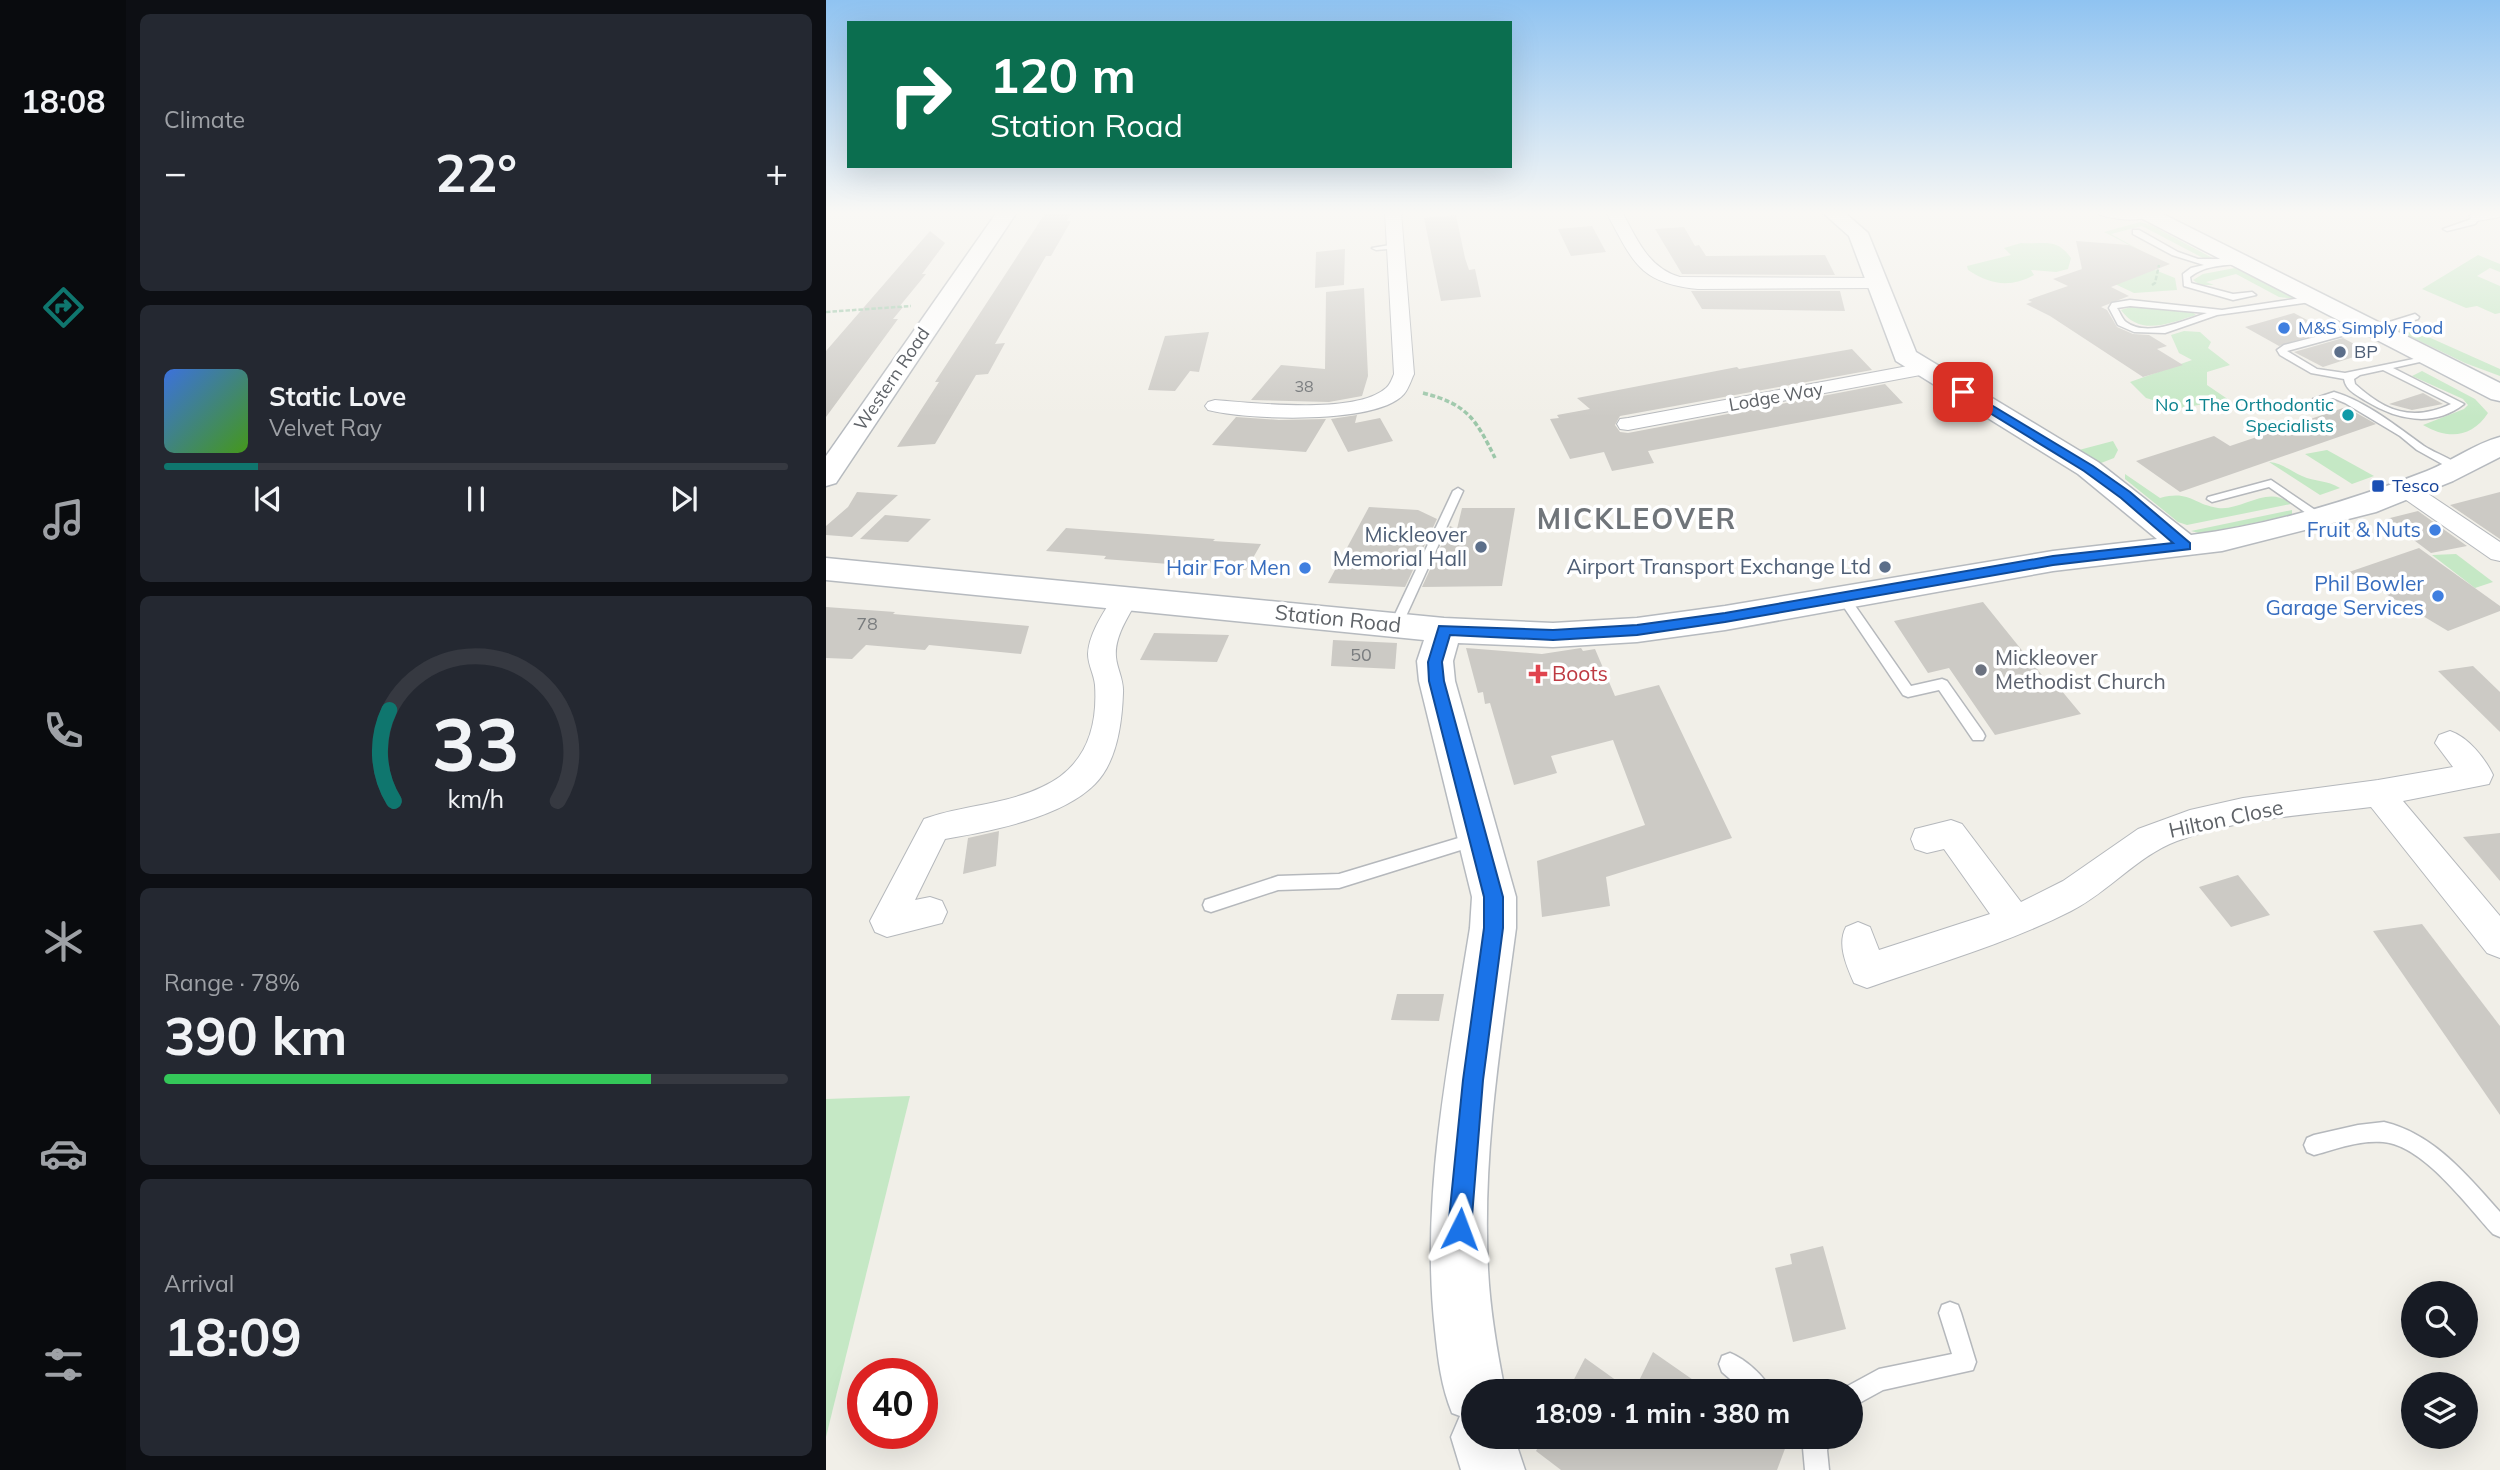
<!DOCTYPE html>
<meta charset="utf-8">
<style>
body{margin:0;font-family:Mulish,sans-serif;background:#242831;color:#f1f3f6;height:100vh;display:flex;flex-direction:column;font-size:26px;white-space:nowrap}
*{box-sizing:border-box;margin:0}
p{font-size:23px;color:#9ea1a6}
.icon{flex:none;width:38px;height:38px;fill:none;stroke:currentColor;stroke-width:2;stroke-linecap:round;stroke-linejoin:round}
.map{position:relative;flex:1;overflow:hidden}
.details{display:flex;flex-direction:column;gap:14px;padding:14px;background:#0d0f14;width:700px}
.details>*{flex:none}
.hud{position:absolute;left:21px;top:21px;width:665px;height:147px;border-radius:0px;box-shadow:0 7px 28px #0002;background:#0b6e4f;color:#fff;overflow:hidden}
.tools{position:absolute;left:1575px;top:1281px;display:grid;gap:14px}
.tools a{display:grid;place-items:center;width:77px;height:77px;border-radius:50%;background:#171b24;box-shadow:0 7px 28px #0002;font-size:35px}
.speed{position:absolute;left:21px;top:1358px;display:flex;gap:14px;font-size:35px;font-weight:700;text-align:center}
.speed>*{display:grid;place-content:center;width:91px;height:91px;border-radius:50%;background:#171b24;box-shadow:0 7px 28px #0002;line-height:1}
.speed .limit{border:10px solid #d22;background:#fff;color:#111}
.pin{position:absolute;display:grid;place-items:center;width:60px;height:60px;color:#fff;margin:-30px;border-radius:14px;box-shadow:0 4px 10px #0006}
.me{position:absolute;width:77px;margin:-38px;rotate:3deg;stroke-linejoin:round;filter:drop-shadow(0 0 5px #0008)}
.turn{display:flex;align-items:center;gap:24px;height:147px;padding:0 28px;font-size:32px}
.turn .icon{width:91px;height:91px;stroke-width:2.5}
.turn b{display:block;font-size:49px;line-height:60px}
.big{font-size:52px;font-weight:700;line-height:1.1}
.details .widget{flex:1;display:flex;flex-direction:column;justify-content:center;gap:10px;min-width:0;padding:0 24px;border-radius:10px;background:#242831}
.details .dial{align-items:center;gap:0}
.dial svg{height:182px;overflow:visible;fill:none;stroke:#363941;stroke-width:7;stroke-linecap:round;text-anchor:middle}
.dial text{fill:#f1f3f6;stroke:none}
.song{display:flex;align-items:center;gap:21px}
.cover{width:84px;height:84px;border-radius:10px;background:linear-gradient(135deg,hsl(220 70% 55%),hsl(100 70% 35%))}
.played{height:7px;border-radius:4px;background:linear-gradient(90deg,#0f766e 15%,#363941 15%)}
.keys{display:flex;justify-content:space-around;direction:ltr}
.heat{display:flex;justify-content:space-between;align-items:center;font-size:38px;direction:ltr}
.charge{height:10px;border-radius:5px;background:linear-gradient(90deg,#34c759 78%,#363941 0)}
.trip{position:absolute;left:635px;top:1379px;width:402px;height:70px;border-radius:35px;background:#171b24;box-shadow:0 7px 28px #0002;font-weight:700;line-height:70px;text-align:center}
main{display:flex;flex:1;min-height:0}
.menu{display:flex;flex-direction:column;width:126px;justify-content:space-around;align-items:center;background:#090b0e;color:#9ea1a6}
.menu .icon{width:49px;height:49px}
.menu .active{color:#0f766e}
.menu b{font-size:32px;color:#f1f3f6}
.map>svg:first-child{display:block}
</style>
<main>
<nav class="menu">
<b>18:08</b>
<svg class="icon active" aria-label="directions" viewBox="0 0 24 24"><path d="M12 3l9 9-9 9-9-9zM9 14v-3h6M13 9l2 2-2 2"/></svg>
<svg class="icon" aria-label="music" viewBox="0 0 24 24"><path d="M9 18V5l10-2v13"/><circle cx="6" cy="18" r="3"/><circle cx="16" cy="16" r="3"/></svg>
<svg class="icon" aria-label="phone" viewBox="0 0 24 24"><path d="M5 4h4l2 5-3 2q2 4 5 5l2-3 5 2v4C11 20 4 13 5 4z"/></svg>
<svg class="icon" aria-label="climate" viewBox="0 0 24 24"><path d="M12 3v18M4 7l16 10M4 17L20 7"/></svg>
<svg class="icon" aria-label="car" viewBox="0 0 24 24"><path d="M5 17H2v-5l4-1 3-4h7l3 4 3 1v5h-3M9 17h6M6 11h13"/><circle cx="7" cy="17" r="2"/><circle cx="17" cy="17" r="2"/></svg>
<svg class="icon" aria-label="filters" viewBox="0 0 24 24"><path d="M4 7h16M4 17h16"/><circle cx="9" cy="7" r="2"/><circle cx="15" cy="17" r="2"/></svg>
</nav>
<section class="details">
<div class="widget"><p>Climate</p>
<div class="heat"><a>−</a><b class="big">22°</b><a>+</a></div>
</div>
<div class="widget">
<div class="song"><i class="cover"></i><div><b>Static Love</b><p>Velvet Ray</p></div></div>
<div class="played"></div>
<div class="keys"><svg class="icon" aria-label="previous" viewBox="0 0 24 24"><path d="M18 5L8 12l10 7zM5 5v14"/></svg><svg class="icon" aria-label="pause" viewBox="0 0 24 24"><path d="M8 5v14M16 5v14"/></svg><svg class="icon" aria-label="next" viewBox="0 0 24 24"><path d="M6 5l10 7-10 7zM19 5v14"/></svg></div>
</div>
<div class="widget dial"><svg viewBox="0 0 100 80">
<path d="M14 69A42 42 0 1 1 86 69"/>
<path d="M14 69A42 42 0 0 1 12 29" stroke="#0f766e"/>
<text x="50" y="56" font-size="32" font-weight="700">33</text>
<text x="50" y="72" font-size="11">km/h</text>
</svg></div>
<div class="widget"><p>Range · 78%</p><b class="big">390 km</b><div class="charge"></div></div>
<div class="widget"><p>Arrival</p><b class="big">18:09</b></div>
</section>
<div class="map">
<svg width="1674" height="1470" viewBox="0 0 1674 1470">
<rect width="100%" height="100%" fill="#f1efe8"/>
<!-- green -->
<g fill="#c5e8c5">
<path d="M1314,222L1325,225L1394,262L1375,261L1377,258L1316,226L1285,234L1321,254L1278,232Z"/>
<path d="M1195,243C1218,245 1230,237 1245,258L1242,269L1230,272L1205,270L1208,275C1184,288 1165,285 1142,270L1141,266L1185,255L1178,248Z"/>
<path d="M1652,255L1674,264V272L1664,268L1651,276L1674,286V313L1669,314L1651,306L1640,308L1596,289Z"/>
<path d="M1255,268H1324L1349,278L1351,290L1308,293Z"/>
<path d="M1409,268L1471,299L1453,297L1410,274L1380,282L1388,285H1374L1367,280L1377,274Z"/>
<path d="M1311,305L1365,311L1370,315C1344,323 1314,337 1295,310Z"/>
<path d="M1580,327L1674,369V376L1639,363L1571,330Z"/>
<path d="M1358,331L1374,332L1385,342L1382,348L1404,365L1381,372V385L1403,400L1354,408L1320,398L1304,382L1366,360L1353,353L1345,335Z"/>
<path d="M1596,371L1649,399L1662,413C1645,439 1621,439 1597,425L1638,409L1642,405L1637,399L1586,376Z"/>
<path d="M1287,441L1292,450L1288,458L1275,463L1253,450Z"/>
<path d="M1501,450L1548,476L1526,484L1479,454Z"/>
<path d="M1443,462C1456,463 1464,471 1476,476C1489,482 1501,480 1514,488L1494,495Z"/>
<path d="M1299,474L1334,498C1364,490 1366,504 1392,508C1417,511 1442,484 1465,504L1361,525L1352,522L1299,479Z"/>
<path d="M1466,510V515L1377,534L1365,531Z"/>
<path d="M1630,554L1667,582L1649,588L1606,555Z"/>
<path d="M84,1096L0,1437V1099Z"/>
</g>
<!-- building -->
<g fill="#cccac5">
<path d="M220,212H246L241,221H245L225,256H220L169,344L179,343L162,374L150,375L109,444L71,447L113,382H109Z"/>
<path d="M630,215L639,258L643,270L649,269L655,297L615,301L598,218Z"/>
<path d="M766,226L780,252L745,256L732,229Z"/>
<path d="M858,227L869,246L873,245L880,256L999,255L1009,275L856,274L829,229Z"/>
<path d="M104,231L119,243L96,274H100L73,307H77L67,319H72L0,417V351Z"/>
<path d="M1250,241L1303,245L1344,264L1285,287L1303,296L1275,307L1281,310L1291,327L1307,334L1323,335L1341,346L1331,349L1357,365L1317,377L1224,316L1200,304L1206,302L1202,300L1242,286L1227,279L1256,269Z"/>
<path d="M519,249L518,285L489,288L490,252Z"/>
<path d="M538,288L542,376L536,396L503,402L425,400L455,365L499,369L500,292Z"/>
<path d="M865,291H1014L1019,311L876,309Z"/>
<path d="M1468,313L1502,331L1453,346L1419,327Z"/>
<path d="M383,332L373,372L364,371L349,391L322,390L339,336Z"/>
<path d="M1517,338L1543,352L1497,367L1468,352Z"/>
<path d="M1026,349L1046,370L794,416L789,425L794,432L802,433L1059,384L1077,403L822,451L828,463L786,471L778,452L744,459L724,419L733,418L731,415L764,409L751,398L911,367L913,369Z"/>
<path d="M1597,393L1617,404L1586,410L1563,404Z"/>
<path d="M1520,407L1550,424L1354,492L1310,461L1388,436L1404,446Z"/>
<path d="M531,415L529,423L554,418L567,441L522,452L505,419Z"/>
<path d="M410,417L453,420L500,419L480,452L386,445Z"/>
<path d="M31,492L72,495L26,537L0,535V526L22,507Z"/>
<path d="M1674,492V539L1624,505Z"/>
<path d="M543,507L592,510L611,519L579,587L502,583Z"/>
<path d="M636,508H689L676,586L596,587L624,526L631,529Z"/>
<path d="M1592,511L1641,546L1605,553L1560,519Z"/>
<path d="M59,515L105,519L82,542L34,539Z"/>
<path d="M240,528L389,539L387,541L435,544L420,570L278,559L280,556L220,551Z"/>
<path d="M1593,548L1674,606V611L1622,631L1523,572Z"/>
<path d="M1157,602L1224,685L1230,684L1255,714L1169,735L1123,668L1102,673L1068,621Z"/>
<path d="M0,607L69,612L67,614L203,626L195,654L103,645L99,650L40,645L26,659L0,658Z"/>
<path d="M328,633L366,634L403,635L391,662L314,660Z"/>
<path d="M507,640L571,643L569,669L505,666Z"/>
<path d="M640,648L716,654L755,648L757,651L769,649L789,696L833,685L906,838L780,877L784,906L716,917L711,861L819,825L787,740L725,756L731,773L688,785L664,703L659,704L657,692L652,693Z"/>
<path d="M1647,666L1674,692V732L1612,671Z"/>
<path d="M173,831L170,866L137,874L142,838Z"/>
<path d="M1674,833V881L1637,837Z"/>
<path d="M1412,875L1444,915L1405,927L1373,887Z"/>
<path d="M1596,924L1674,1026V1115L1547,931Z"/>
<path d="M571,994H618L613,1021L565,1020Z"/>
<path d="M997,1246L1020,1329L967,1342L949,1268L966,1264L964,1254Z"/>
<path d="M827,1352L883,1391H808Z"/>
<path d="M759,1358L805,1391H742Z"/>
<path d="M718,1437H948L960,1446L951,1470H735L710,1451Z"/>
</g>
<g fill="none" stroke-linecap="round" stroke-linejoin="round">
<defs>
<g id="lane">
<path d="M1648,214L1655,216L1649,224L1621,231L1617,229L1643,220Z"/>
<path d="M1307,230H1313L1352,252L1372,259H1419V263C1399,266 1381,264 1364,277L1365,283L1407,294L1426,292L1430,295L1407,300L1358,286L1357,274L1365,268L1378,265L1346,255L1307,234Z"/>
<path d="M570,244L574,246L573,248L550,250L546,248Z"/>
<path d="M1489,296L1492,297V301L1391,315L1339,333L1308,332L1292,325L1283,308L1286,303L1304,300L1396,310ZM1304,306L1381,313C1359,320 1321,338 1300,322C1296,319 1294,312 1291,308Z"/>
<path d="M1589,314L1593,317L1592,319L1552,331H1546L1545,328L1461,351L1491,369L1519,373L1607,355V359L1567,368L1638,404C1607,428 1571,420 1540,401C1531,395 1520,391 1518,379L1485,373L1454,355L1451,350L1458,345L1543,323L1547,327ZM1557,370L1625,404C1586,422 1560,412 1529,384L1528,379L1534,375Z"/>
<path d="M1508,392C1541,402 1570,426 1598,446C1610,454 1626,458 1636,468L1635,470H1627L1591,450L1574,436L1519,403L1507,398L1492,402L1487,399Z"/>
<path d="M1445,480L1498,516V520H1490L1443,487L1386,502L1381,499L1382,497Z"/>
<path d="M632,488L637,491L576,625L570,629L566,628L564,625L627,491Z"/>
<path d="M1017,593L1021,594L1085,686L1116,679L1121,681L1157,732L1159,736L1157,740H1147L1113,690L1082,697L1077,695L1011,597Z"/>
<path d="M649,833L654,834L657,839L654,844L513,888L452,890L385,912L379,910L377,905L379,900L452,876L513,874Z"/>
<path d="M1558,1122C1608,1134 1641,1175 1674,1212V1237L1667,1234C1641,1206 1597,1145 1557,1142C1534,1140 1510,1149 1488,1155L1481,1152L1478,1145L1481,1138L1488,1135L1532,1125Z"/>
<path d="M1124,1302L1132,1305L1135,1313L1150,1362L1147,1370L1057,1390L1026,1407V1391H1017L1018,1388L1053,1369L1126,1354L1113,1313L1116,1305Z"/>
<path d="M904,1353C919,1359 939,1376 945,1391H918L896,1372L893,1364L896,1356Z"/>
<path d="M983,1437H1006L1001,1450L1003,1470H979L977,1448Z"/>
</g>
<g id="street">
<path d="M559,212H575L588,374C585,380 583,388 578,394C551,425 420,420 382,410L379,406L382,402L389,400C429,403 530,415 560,388C564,385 566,379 568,374Z"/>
<path d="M780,212H796C811,239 822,268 854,277L1050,278L1059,283L1050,288L872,289C812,283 807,261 780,212Z"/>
<path d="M1271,212H1327L1328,213C1315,224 1289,219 1274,215Z"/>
<path d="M1674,212V217L1651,221L1643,216L1649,212Z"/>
<path d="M1098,363L1105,365L1108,369L1105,373L802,430L794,429L791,424L794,419L802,418Z"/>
<path d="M1581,483L1589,485L1674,542V561L1665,559L1573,495L1569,490L1573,485Z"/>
<path d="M300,588L309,591L313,597C304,614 288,636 290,657C291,669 298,680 297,693C296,723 291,762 269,784C235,818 165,831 119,839L89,900L104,897L116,901L121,912L116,923L61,937L49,932L44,921L98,819C136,805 179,805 216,787C258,768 272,730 269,685C268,674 262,665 262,654C263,632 280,609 291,591Z"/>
<path d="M1624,731C1642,737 1659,758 1667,775L1663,784L1577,801L1674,916V958L1661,953L1545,807C1480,815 1412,818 1351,841C1311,856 1283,892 1245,911C1180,944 1109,964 1041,988L1028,983C1020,965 1011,944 1020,927L1032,922L1044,927L1053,950L1164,914L1118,849L1101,853L1089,849L1085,839L1089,829L1125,820L1136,824L1195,902L1237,881L1312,829L1364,810L1417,798L1552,780L1627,767L1609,743L1613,735Z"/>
</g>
<g id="secondary">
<path d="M171,212H191L10,483L0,486V456Z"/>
<path d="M996,212H1018L1042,233L1090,352L1272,462L1365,535C1446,525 1526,500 1601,471C1626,461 1648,444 1674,437V457L1627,481L1550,512L1396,551L1227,571L899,630L811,642L727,647L632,643L627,661L629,681L690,897V928C675,1041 656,1155 662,1269C664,1310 671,1351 679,1391H648V1437H688L699,1470H635L625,1437L634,1416L626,1413C615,1386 612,1359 609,1330C594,1196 623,1060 644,928L646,897L593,681L591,661L598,640L0,580V558L618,618L727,623L811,618L899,606L1227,551L1331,539L1252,474L1070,361L1023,236Z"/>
<path d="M1308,212H1333L1674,383V401L1665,399L1311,216Z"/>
</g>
</defs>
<!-- lane casing -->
<use href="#lane" stroke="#b5b8bc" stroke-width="3"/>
<!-- street casing -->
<use href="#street" stroke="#b5b8bc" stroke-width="2"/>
<!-- secondary casing -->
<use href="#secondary" stroke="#b6babf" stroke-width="3"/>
<!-- path-far1 -->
<g stroke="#9cc7a9" stroke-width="2.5" stroke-dasharray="4.5 2" stroke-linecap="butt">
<path d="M1326,285L1329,283L1333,265"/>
<path d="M0,312L85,306"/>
</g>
<!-- path -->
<path stroke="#9cc7a9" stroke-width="3.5" stroke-dasharray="5 2.5" stroke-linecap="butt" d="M597,393C641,404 650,419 669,458"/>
<!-- lane -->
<use href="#lane" fill="#fff" fill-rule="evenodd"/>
<!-- street -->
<use href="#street" fill="#fff" fill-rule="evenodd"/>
<!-- secondary -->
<use href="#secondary" fill="#fff" fill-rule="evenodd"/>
</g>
<!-- sky -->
<linearGradient id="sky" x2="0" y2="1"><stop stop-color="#8fc3f1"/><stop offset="0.51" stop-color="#f9f8f5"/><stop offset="1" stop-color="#f9f8f5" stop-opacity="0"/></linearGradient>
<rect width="1674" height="417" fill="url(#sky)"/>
<!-- route -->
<path fill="#1a73e8" stroke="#114b97" stroke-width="2" d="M1137,388L1267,466L1304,492L1364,543V549L1227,565L899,622L811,635L727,640L624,635L616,662L618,681L677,897V928L657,1080L645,1229L642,1237L634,1240L626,1237L622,1229L637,1080L658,928V897L603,681L602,662L613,626L727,630L811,625L899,613L1227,556L1347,543L1295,498L1258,471L1133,394L1132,392Z"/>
<!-- markers -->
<g fill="#3f7fe0" stroke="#fff" stroke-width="2.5">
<circle cx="1458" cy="328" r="7"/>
<circle cx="1609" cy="530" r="7"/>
<circle cx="479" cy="568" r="7"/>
<circle cx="1612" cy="596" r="7"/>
</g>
<g fill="#5c6f8a" stroke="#fff" stroke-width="2.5">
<circle cx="1514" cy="352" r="7"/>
<circle cx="655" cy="547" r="7"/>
<circle cx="1059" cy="567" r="7"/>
</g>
<circle fill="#0f9aa8" stroke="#fff" stroke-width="2.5" cx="1522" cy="415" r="7"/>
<rect fill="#1a4fb4" stroke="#fff" stroke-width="2.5" x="1545" y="479" width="14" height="14" rx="3.5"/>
<circle fill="#6b7280" stroke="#fff" stroke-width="2.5" cx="1155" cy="670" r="7"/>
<path fill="#e0444e" stroke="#fff" stroke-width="2.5" d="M708.5 663.5h7v7h7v7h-7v7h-7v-7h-7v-7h7z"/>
<g text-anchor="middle" stroke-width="7" stroke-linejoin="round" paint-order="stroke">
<!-- far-number labels -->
<g font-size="16" fill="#7a7d7f">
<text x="478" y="392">38</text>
</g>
<!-- far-shop labels -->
<g font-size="18" fill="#366cbe" stroke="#fff" text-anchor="start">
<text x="1472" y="334">M&amp;S Simply Food</text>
</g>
<!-- far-service labels -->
<g font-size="18" fill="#4e5e75" stroke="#fff" text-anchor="start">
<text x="1528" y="358">BP</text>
</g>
<!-- far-street labels -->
<g font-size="18" fill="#5f6368" stroke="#fff">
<text transform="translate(66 379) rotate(-56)" y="6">Western Road</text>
<text transform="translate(950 397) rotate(-10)" y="6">Lodge Way</text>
</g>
<!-- far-culture labels -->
<g font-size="18" fill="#0d838f" stroke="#fff" text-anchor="end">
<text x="1508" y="411">No 1 The Orthodontic<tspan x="1508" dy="21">Specialists</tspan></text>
</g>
<!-- far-transit labels -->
<g font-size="18" fill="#164399" stroke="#fff" text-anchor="start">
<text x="1566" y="492">Tesco</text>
</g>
<!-- number labels -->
<g font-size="18" fill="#7a7d7f">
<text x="41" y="630">78</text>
<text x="535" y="661">50</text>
</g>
<!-- shop labels -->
<g font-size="21" fill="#366cbe" stroke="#fff" text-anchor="end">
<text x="1595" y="537">Fruit &amp; Nuts</text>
<text x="465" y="575">Hair For Men</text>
<text x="1598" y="591">Phil Bowler<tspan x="1598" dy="24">Garage Services</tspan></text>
</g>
<!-- service labels -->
<g font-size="21" fill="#4e5e75" stroke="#fff" text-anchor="end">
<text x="641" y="542">Mickleover<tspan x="641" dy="24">Memorial Hall</tspan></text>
<text x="1045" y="574">Airport Transport Exchange Ltd</text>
</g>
<!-- street labels -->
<g font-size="21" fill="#5f6368" stroke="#fff">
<text transform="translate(512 619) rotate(6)" y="7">Station Road</text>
<text transform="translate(1400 819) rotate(-12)" y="7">Hilton Close</text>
</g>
<!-- worship labels -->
<g font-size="21" fill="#5b616d" stroke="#fff" text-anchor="start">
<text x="1169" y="665">Mickleover<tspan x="1169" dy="24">Methodist Church</tspan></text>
</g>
<!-- health labels -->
<g font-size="21" fill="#be3a42" stroke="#fff" text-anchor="start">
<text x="726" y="681">Boots</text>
</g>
<!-- district labels -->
<g font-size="28" font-weight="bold" letter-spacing="2" fill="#70757a" stroke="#fff">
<text x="811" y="529">MICKLEOVER</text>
</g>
</g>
</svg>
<div class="tools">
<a><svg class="icon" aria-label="search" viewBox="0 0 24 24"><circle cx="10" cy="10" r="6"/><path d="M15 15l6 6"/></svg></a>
<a><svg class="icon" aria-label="layers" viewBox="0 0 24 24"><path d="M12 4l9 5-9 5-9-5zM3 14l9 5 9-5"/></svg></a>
</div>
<div class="speed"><div class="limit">40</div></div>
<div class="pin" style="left:1137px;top:392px;background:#d93025"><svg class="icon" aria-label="arrive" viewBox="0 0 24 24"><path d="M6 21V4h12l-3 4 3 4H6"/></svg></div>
<svg class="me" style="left:634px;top:1229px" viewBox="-20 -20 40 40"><path d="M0-17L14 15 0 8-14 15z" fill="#1a73e8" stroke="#fff" stroke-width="4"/></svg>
<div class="trip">18:09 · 1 min · 380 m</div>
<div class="hud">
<div class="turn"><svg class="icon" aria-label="right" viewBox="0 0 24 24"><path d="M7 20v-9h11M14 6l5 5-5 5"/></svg><div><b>120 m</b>Station Road</div></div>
</div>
</div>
</main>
